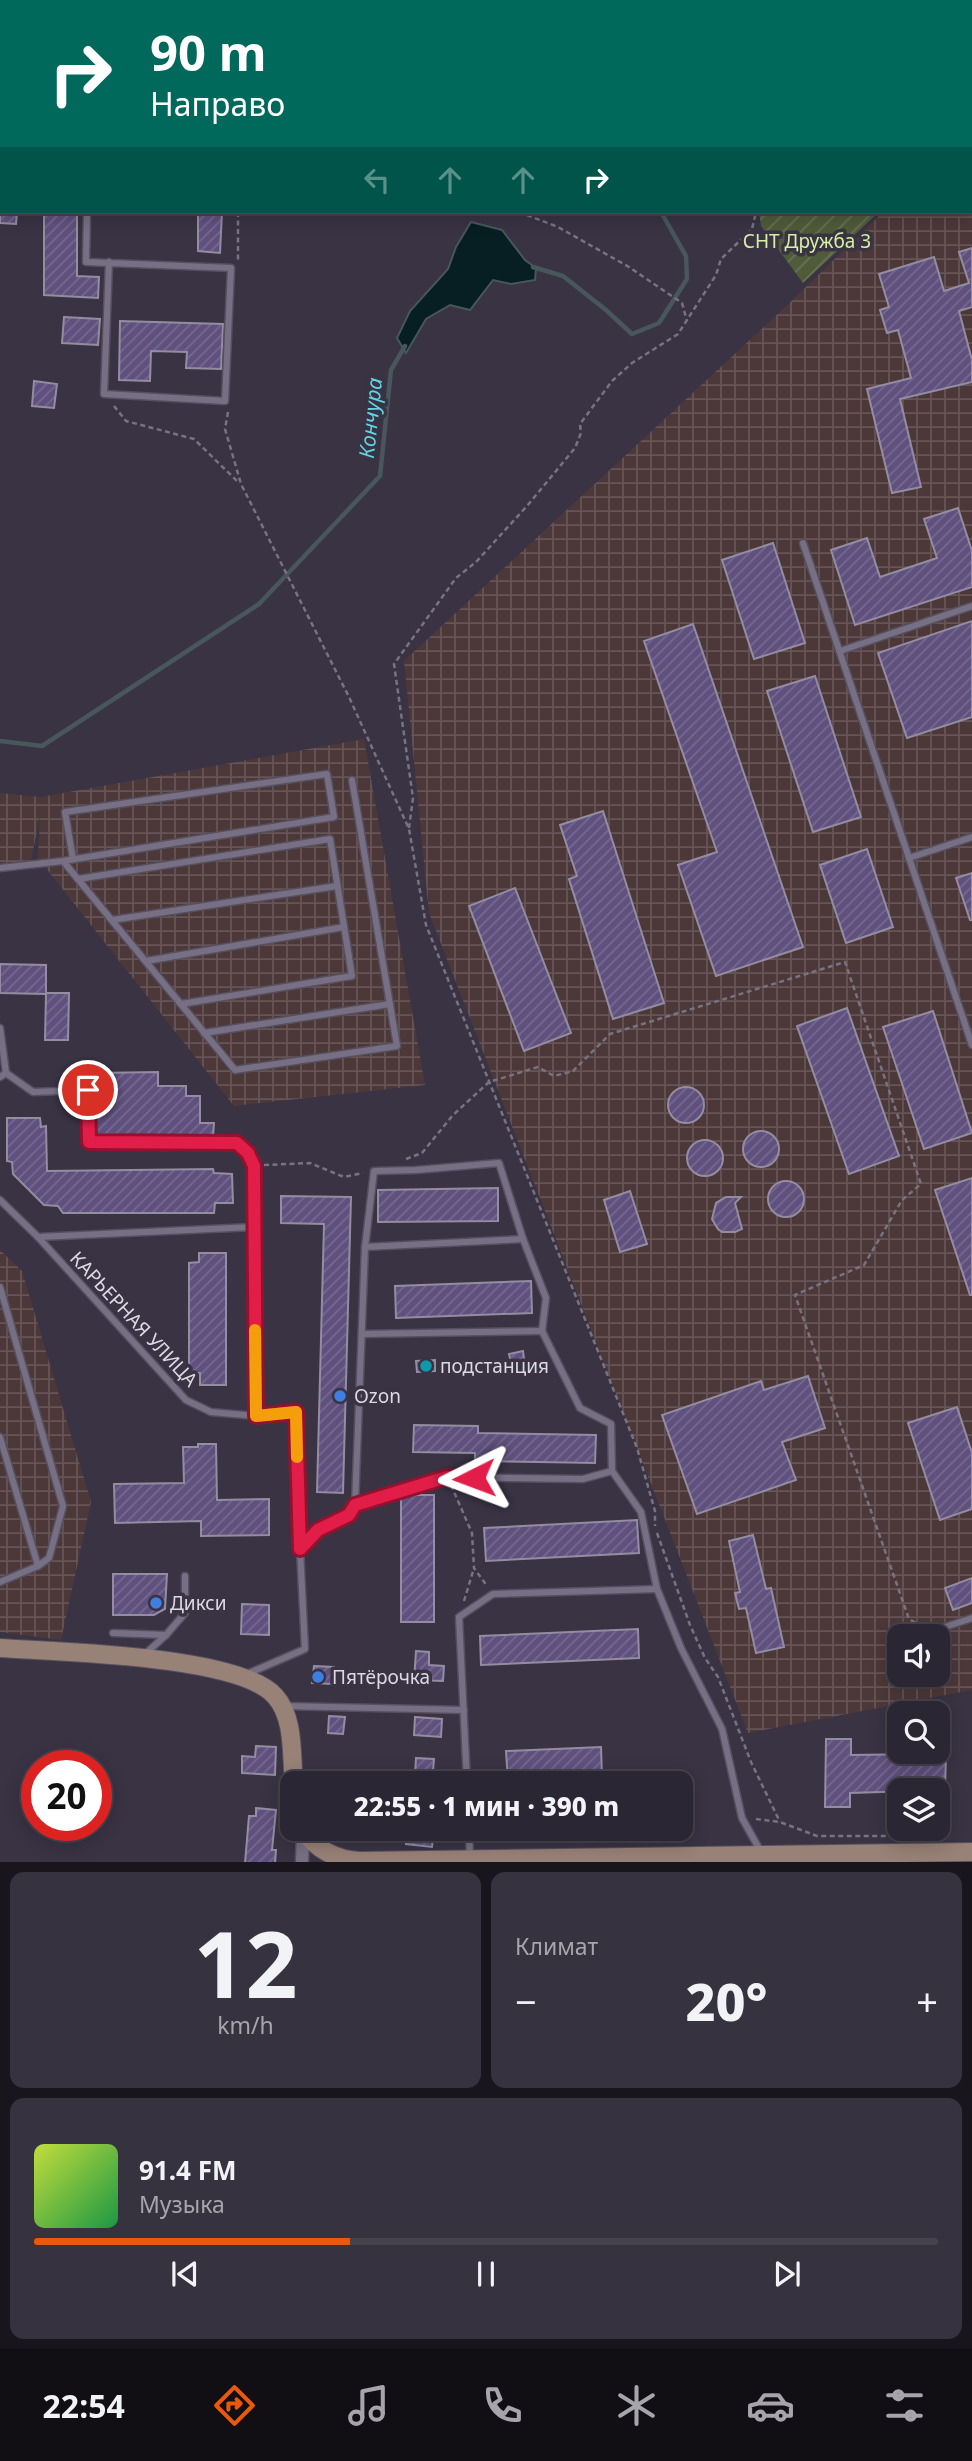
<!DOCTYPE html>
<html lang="ru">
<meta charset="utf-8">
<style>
body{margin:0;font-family:"Noto Sans",sans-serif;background:#37323f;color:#f1f3f6;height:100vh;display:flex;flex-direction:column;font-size:26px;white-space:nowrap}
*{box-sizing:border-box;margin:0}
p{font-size:23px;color:#a6a5ac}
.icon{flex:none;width:38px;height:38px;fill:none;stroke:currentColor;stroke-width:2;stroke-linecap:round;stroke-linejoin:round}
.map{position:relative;height:1862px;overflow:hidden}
.panel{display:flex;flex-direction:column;gap:10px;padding:10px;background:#18151c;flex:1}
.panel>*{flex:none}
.top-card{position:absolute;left:0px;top:0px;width:973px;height:214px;box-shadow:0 4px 18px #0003,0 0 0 2px #47434e;background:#00695c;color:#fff;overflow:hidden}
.tools{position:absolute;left:887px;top:1624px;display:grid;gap:14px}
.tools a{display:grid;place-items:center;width:63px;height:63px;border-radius:14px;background:#2b2633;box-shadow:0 4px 18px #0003,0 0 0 2px #47434e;font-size:35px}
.speed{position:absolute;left:21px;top:1750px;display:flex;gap:14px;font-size:35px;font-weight:700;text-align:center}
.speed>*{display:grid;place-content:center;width:91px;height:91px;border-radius:50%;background:#2b2633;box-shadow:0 4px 18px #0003,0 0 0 2px #47434e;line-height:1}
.speed .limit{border:10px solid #d22;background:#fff;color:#111}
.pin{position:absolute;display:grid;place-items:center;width:60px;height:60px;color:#fff;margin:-30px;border:4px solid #fff;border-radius:50%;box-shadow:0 2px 7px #0007}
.me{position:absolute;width:77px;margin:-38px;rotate:267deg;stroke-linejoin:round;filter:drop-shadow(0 0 5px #0008)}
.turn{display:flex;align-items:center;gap:24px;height:147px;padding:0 35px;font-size:32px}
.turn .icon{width:91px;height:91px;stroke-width:2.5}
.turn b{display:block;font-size:49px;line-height:60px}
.lanes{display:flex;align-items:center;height:66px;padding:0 35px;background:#0003;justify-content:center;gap:35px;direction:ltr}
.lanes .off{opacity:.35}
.big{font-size:52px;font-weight:800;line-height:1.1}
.panel .card{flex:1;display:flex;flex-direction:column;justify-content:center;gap:10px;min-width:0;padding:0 24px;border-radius:14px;background:#37323f}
.panel .dial{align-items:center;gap:0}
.dial b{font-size:91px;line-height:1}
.song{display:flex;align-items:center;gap:21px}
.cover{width:84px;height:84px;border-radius:10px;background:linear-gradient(135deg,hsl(70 70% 55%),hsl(140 70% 35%))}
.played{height:7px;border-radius:4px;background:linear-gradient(90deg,#ea580c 35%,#47434e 35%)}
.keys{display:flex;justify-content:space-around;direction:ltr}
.heat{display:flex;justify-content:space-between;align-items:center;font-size:38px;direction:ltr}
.panel .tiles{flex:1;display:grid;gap:10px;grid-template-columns:1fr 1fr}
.card:last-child{grid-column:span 2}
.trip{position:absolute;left:280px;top:1771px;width:413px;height:70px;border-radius:14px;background:#2b2633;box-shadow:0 4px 18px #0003,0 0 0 2px #47434e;font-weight:800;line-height:70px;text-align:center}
.dock{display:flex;height:112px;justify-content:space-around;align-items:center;background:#110f14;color:#a6a5ac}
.dock .icon{width:49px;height:49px}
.dock .selected{color:#ea580c}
.dock b{font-size:32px;color:#f1f3f6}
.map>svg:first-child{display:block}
</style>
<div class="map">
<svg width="972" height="1863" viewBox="0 0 972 1863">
<defs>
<pattern id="industrial-grid" width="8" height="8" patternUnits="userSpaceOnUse" patternTransform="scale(1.75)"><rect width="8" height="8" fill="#4d3839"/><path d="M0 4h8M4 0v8" fill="none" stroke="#665456"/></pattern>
<pattern id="garden-furrows" width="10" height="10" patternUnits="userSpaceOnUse" patternTransform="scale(1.75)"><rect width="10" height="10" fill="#505b3a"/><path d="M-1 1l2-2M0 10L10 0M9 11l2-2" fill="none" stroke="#697256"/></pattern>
<pattern id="building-hatch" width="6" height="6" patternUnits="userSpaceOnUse" patternTransform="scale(1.75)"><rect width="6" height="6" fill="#60507e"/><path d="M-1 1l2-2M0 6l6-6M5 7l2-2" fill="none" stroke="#766990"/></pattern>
</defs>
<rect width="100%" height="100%" fill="#393344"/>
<!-- industrial -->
<g fill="url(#industrial-grid)" fill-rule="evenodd">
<path d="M972,125V1690L748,1733L429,913L404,661L782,310L883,212H971ZM900,1636H938V1675H900Z"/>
<path d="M364,739L425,1085L234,1106L38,858L40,816L31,861L0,867V793L41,797Z"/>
<path d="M0,1250L22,1271L91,1502L61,1640L0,1632Z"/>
</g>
<!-- garden -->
<g fill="url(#garden-furrows)">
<path d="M822,0H972V125L971,2H822Z"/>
<path d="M759,212H879L803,283L761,226Z"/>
</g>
<!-- water -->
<path fill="#071f22" stroke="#47575c" stroke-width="2" d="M471,222L502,230L525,260L536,268L535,280L511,284L493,280L470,310L450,305L426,319L406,353L397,338L410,311L448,269L456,247Z"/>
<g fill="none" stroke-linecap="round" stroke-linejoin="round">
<!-- stream -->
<g stroke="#47575c" stroke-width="4.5">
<path d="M790,2V0"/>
<path d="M533,267L563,276L606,310L632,334L659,323L687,279L686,256L661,212"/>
<path d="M0,741L42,746L259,604L380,476L391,370L405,346"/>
</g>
</g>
<!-- building -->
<g fill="url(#building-hatch)" stroke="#938da2" stroke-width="2">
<path d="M0,212H17L16,224L0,223Z"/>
<path d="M44,212H77V276L99,277L98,298L44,295Z"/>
<path d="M198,212H222L220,253L198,251Z"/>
<path d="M972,248V307L959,311L972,360V382L900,399L921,487L892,493L867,389L911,378L898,330L887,333L880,310L889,307L879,274L934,257L944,291L969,283L959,252Z"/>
<path d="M64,317L100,319L98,345L62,343Z"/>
<path d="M120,321L223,324L221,369L186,368L187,352L151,351L150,381L119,380Z"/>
<path d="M34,381L57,384L54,408L32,406Z"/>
<path d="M958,508L972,551V587L855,625L831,550L867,538L880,577L937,558L924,519Z"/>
<path d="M773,543L805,643L754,659L722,560Z"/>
<path d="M972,621V717L907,738L878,653Z"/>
<path d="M693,624L803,947L716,976L678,865L717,852L644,641Z"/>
<path d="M815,676L861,817L813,832L767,691Z"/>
<path d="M603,811L664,1003L613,1019L569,879L577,876L560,825Z"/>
<path d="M867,849L893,927L846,943L820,865Z"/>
<path d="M972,873V920H970L956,878Z"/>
<path d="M515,888L571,1033L524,1051L469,906Z"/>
<path d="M0,964L46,965V993H69L68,1040H45L46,994L0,993Z"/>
<path d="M847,1008L899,1156L849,1174L797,1026Z"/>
<path d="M933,1011L972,1133L924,1149L883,1027Z"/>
<path d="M158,1072V1086H186V1096H200V1123H214L213,1137L96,1134V1073Z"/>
<circle cx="686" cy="1105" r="18"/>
<path d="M7,1118H40L41,1127L46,1126L47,1171L213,1169L214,1173L232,1174L233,1203H215L214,1213H63L58,1206L44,1205L13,1174L12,1162L7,1161Z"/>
<circle cx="761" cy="1149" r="18"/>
<circle cx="705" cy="1158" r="18"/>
<path d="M972,1178V1295H970L935,1190Z"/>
<circle cx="786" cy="1199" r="18"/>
<path d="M498,1188V1221L378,1222V1190Z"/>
<path d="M630,1191L647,1244L620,1252L604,1200Z"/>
<path d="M281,1196L351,1197L343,1493L317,1492L324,1224L281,1223Z"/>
<path d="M726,1197H741L735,1203L742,1229L735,1232H722L718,1229L712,1219L716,1203Z"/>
<path d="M199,1253H226V1385H200V1373H189V1263L199,1262Z"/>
<path d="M531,1281L532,1313L396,1318L395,1286Z"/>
<path d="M523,1351L525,1366L512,1368L509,1354Z"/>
<path d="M435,1360V1371L417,1372L416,1361Z"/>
<path d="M808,1376L825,1428L782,1442L796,1480L697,1514L662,1415L761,1381L764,1390Z"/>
<path d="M957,1407L972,1453V1509L940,1520L908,1423Z"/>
<path d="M414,1425L478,1426V1433L596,1435L595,1463L475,1461V1453L413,1452Z"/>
<path d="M198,1444H216L217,1500L269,1499V1535L201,1536V1521L115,1523L114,1484L184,1483L183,1447H198Z"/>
<path d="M407,1495H434V1622H401V1497Z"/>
<path d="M637,1520L639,1553L486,1561L484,1528Z"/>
<path d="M753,1535L766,1589L771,1588L784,1647L756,1653L746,1608L739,1609L735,1593L740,1592L729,1541Z"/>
<path d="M113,1574H167L165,1609L154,1615H113Z"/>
<path d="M972,1578V1603L953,1610L945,1588Z"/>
<path d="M242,1604L269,1605V1635L241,1634Z"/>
<path d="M638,1629L639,1658L481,1665L480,1636Z"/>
<path d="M416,1651L429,1652V1665L444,1666L443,1681L414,1680Z"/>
<path d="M314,1666L334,1667L333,1684L312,1683Z"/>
<path d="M329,1716L345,1717L343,1734L328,1733Z"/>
<path d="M415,1717L442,1719L441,1737L414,1735Z"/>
<path d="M826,1739H851V1755L921,1754V1752L946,1754L945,1790L850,1793V1807H825Z"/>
<path d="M256,1746L276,1747L275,1775L242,1773V1756L255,1757Z"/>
<path d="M601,1747L602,1778L508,1781L506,1751Z"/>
<path d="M416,1758L434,1759L432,1783H420L421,1774H415Z"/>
<path d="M256,1808L276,1810L272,1850H276L275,1863H245L249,1816H256Z"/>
<path d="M407,1830L434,1832L432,1847L406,1844Z"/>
</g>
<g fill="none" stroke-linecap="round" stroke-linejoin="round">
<defs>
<g id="lane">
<path d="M92,2V0"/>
<path d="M238,2V0"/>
<path d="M345,2V0"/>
<path d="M971,116H972"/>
<path d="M87,212L86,262L231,268L225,401L104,394L109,262"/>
<path d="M803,543L972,1045"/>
<path d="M840,651L972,606"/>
<path d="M909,858L972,837"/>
<path d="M63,861L235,1070L397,1046L352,780"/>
<path d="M0,868L63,861L334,817L327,774L65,812L73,859"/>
<path d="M78,879L330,839L352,976L181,1004"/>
<path d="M112,920L337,886"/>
<path d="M146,961L344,927"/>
<path d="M0,1028L6,1073"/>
<path d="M204,1033L390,1004"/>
<path d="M0,1077L6,1073L33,1092L88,1090L89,1142L237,1143L248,1153L254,1166L253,1227"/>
<path d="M0,1200L38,1237L253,1227L256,1416L296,1412L300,1549"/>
<path d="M38,1237L186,1400L211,1412L256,1416"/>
<path d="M365,1247L523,1239"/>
<path d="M0,1287L63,1506L49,1558L38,1566"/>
<path d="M362,1334L542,1331"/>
<path d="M0,1437L38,1566L0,1582"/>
<path d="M612,1471L641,1512L657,1589L681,1648L722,1729L742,1818L761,1852"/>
<path d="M939,1629L972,1618"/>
<path d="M113,1633L166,1635"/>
<path d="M144,1655L166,1635L185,1613V1576"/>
<path d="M247,1674L305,1649L300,1549L318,1530L349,1515L355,1505L365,1247L374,1171L416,1170L499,1163L523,1239L546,1298L542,1331L580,1408L611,1424L612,1471L583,1479L447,1477L355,1505"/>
<path d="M284,1706L464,1710"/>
<path d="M467,1783L459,1617L493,1594L657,1589"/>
<path d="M469,1829L470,1858"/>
</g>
<g id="street">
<path d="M0,78H2"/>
<path d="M302,1863L303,1829"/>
</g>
<g id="secondary">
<path d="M0,1648C57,1652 239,1655 275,1696C295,1718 291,1756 294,1783"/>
<path d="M303,1829C315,1849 336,1860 360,1861L972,1852"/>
</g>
</defs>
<!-- lane casing -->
<use href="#lane" stroke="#554f5f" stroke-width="9"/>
<!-- street casing -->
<use href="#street" stroke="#554f5f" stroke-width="15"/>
<!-- secondary casing -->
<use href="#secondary" stroke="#554f5f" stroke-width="20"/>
<!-- path -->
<g stroke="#787382" stroke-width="2.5" stroke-dasharray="5 3.5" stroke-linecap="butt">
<path d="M811,2L813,0"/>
<path d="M238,212V262"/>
<path d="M519,212L558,227L629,267L682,303L687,321"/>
<path d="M114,406L126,421L194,439L238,482"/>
<path d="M228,412L225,429L241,484L349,697L409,829L426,925L637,1448L655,1511V1526"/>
<path d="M409,828L413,798L394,664L456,578L476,562L527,506L575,448L581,433L580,424L612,381L632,363L678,334L716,275L721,259L752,229L756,212"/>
<path d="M406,1159L422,1153L453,1115L489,1082L538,1067L554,1076L573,1071L610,1034L845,962L921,1184L902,1200L864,1265L795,1295L909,1619L928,1630"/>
<path d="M264,1165L310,1163L344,1177L363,1173"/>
<path d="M451,1485L472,1533L474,1568L487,1586"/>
<path d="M657,1533L690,1625L705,1658L718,1677L751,1762L780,1822"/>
<path d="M464,1601L474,1568"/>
<path d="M756,1819L780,1822L817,1836H890"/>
</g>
<!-- lane -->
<use href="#lane" stroke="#777085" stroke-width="6"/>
<!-- street -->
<use href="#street" stroke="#777085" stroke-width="12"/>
<!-- secondary -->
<use href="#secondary" stroke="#988177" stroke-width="18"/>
</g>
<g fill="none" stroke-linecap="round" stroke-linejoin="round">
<defs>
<path id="route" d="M88,1090L89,1142L237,1143L248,1153L254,1166L256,1416L296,1412L300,1549L318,1530L349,1515L355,1505L447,1477L474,1478"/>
</defs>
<!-- route casing -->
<use href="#route" stroke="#92132f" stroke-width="18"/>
<!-- route -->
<use href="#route" stroke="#e11d48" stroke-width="12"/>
<!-- slow -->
<path stroke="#f59e0b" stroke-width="12" d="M255,1330L256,1416L296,1412L297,1457"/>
</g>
<!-- markers -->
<circle fill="#0f9aa8" stroke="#393344" stroke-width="2.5" cx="426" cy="1366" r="7"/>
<g fill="#3f7fe0" stroke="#393344" stroke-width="2.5">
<circle cx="340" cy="1396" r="7"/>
<circle cx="156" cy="1603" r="7"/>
<circle cx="318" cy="1677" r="7"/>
</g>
<g text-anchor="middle" stroke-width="7" stroke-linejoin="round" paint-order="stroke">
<!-- park labels -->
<g font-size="19" fill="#d3efa0" stroke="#393344">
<text x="807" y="248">СНТ Дружба 3</text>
</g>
<!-- street labels -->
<g font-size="19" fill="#dcd9e4" stroke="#393344">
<text transform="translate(134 1319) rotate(47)" y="7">КАРЬЕРНАЯ УЛИЦА</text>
</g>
<!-- poi labels -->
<g font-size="19" fill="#dcd9e4" stroke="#393344" text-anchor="start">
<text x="440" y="1373">подстанция</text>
<text x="354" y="1403">Ozon</text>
<text x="170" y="1610">Дикси</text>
<text x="332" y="1684">Пятёрочка</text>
</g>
<!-- water labels -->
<g font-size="21" font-style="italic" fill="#61d5e3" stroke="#393344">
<text transform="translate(371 418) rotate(-84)" y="7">Кончура</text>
</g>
</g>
</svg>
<div class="tools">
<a><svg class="icon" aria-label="sound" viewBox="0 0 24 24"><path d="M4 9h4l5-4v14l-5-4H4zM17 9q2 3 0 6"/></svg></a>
<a><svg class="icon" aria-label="search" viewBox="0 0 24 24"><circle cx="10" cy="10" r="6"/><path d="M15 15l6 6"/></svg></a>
<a><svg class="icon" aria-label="layers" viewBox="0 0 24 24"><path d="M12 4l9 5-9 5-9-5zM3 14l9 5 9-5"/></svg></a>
</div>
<div class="speed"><div class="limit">20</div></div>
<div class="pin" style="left:88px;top:1090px;background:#d93025"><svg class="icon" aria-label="arrive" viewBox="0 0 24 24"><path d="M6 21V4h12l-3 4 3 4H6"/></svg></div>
<svg class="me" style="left:474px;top:1478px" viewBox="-20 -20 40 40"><path d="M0-17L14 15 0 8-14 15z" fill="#e11d48" stroke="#fff" stroke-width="4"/></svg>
<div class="trip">22:55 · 1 мин · 390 m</div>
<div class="top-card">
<div class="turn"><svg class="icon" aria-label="right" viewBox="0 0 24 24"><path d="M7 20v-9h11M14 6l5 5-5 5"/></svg><div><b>90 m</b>Направо</div></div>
<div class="lanes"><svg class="icon off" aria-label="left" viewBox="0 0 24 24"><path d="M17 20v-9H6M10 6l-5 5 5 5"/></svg><svg class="icon off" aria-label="ahead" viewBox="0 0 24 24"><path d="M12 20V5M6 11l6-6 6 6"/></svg><svg class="icon off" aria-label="ahead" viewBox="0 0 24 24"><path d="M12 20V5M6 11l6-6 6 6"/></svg><svg class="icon" aria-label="right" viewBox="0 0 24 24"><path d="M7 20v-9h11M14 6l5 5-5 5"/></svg></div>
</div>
</div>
<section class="panel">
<div class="tiles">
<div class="card dial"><b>12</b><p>km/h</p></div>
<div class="card"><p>Климат</p>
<div class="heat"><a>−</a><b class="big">20°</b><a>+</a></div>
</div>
<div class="card">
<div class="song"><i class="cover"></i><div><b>91.4 FM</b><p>Музыка</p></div></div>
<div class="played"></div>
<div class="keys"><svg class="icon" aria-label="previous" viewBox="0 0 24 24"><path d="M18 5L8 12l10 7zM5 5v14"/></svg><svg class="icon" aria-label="pause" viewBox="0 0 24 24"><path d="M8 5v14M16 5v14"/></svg><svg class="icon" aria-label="next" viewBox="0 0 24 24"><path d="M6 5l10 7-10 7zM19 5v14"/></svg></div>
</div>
</div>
</section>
<nav class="dock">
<b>22:54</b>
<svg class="icon selected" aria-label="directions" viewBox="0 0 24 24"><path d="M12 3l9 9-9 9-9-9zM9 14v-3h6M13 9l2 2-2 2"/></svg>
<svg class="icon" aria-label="music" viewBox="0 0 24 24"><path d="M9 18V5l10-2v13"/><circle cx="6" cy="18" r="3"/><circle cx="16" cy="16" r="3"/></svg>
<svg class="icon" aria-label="phone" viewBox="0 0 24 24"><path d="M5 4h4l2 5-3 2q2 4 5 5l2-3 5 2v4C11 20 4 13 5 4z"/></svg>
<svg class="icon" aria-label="climate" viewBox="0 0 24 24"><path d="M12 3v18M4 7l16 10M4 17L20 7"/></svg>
<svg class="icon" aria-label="car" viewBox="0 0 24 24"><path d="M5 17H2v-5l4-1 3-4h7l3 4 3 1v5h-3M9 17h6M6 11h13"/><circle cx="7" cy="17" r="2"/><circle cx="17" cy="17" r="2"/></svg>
<svg class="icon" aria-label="filters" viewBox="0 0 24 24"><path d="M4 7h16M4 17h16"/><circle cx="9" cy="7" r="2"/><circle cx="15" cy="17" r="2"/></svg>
</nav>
